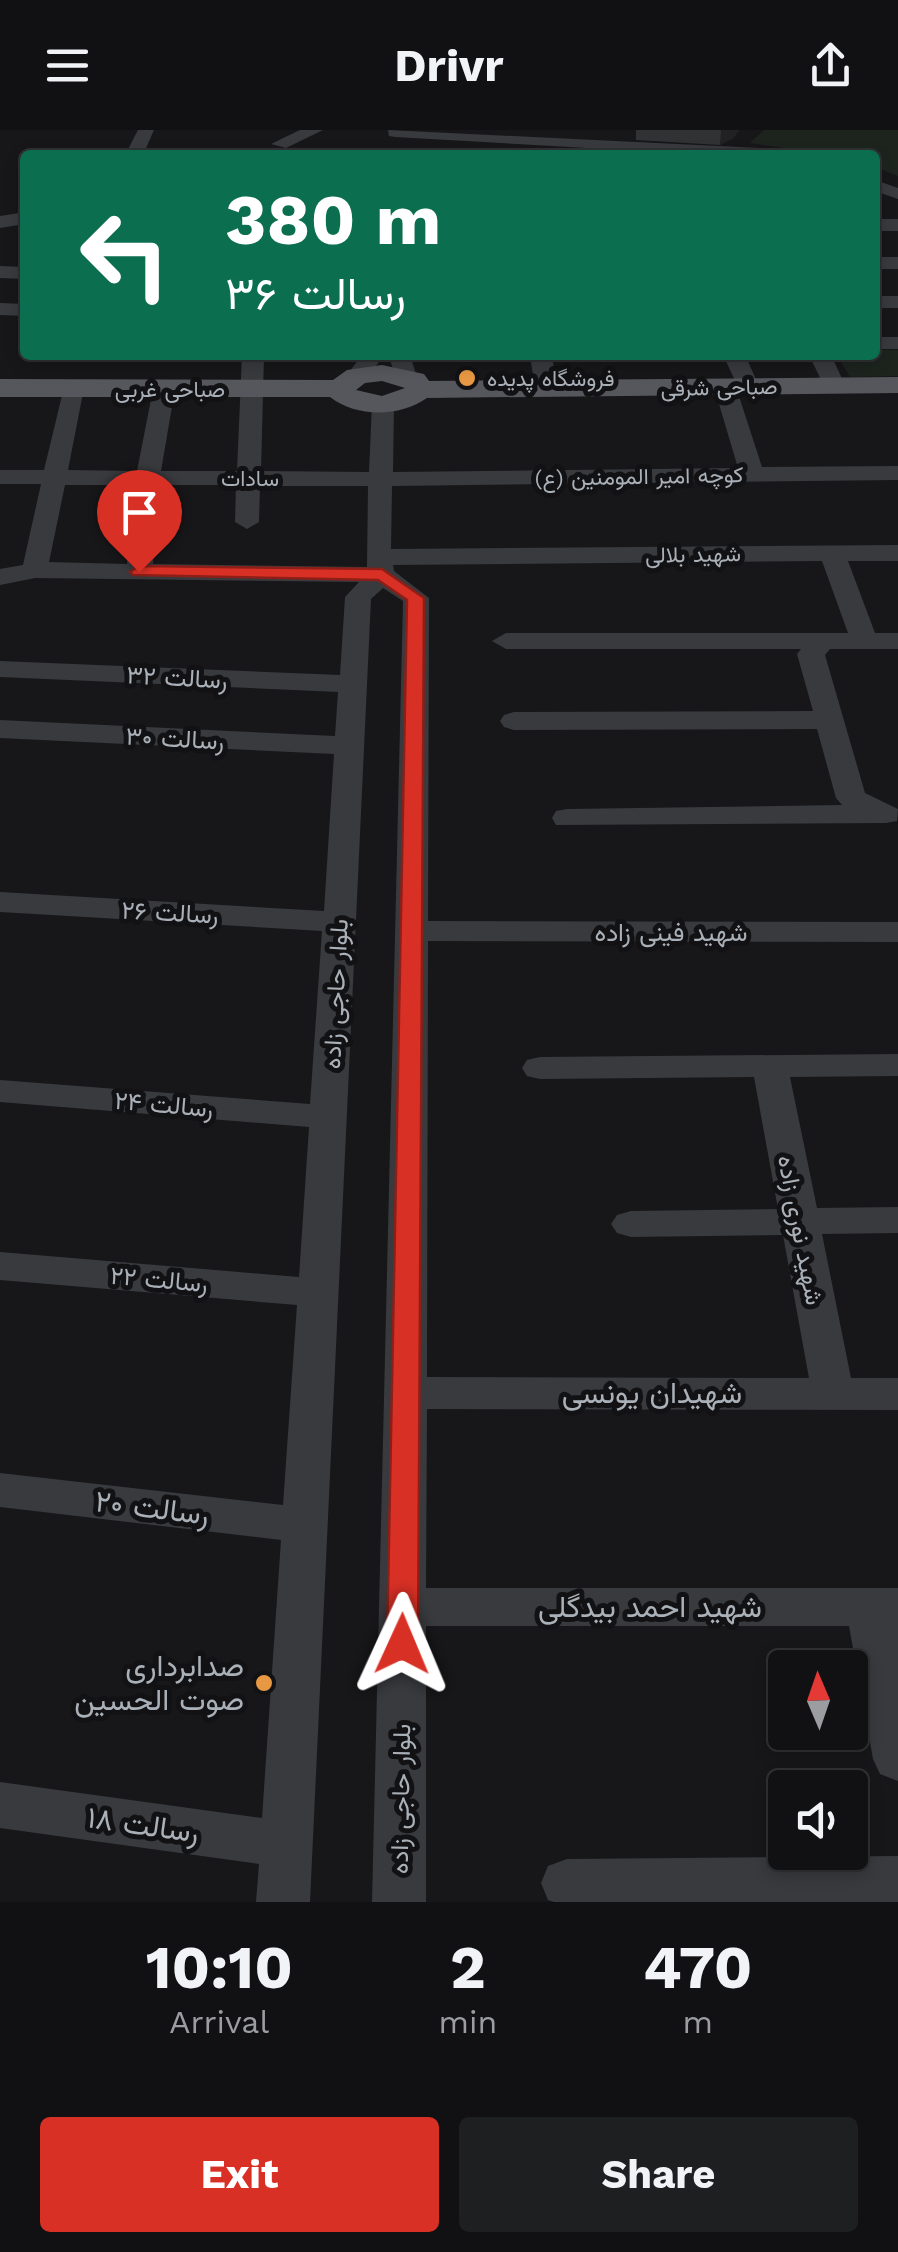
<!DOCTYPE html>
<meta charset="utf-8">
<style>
body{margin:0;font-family:"Work Sans",Vazirmatn,sans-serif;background:#1e1f21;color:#f1f3f6;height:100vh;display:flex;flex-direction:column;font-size:38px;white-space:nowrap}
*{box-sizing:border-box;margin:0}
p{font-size:32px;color:#9c9da0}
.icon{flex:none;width:55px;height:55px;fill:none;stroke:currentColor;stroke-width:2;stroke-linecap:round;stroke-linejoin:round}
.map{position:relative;height:1772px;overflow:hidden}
.sheet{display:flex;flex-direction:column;background:#111113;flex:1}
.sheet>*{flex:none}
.banner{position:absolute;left:20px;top:20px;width:860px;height:210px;border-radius:10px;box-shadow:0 5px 15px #0003,0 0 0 2px #303133;background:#0b6e4f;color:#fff;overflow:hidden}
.needle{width:65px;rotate:358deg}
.fabs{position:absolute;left:768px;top:1520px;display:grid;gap:20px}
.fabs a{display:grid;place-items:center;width:100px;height:100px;border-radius:10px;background:#111113;box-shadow:0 5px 15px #0003,0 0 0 2px #303133;font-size:50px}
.pin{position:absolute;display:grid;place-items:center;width:85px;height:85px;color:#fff;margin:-102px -42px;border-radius:50% 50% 50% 0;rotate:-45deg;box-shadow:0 0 10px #0007}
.pin .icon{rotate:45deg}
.me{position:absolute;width:110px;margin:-55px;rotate:1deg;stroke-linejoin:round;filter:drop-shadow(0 0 8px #0008)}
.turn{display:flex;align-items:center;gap:35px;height:210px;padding:0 40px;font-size:45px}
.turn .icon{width:130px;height:130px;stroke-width:2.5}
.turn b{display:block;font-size:70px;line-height:85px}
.eta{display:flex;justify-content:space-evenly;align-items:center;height:170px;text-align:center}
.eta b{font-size:60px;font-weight:700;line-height:70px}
.primary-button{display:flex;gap:20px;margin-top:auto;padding:20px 40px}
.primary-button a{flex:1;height:115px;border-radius:10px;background:#d93025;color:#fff;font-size:40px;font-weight:700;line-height:115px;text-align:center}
.primary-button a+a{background:#1e1f21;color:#f1f3f6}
header{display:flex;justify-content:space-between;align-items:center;height:130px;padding:0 40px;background:#111113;font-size:45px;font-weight:700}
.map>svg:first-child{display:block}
.green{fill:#1d241e}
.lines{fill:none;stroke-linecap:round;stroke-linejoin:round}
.minor{fill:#383a3e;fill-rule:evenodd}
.major{fill:#55575d;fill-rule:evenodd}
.wall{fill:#303234}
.shaded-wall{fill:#212123}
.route{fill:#d93025;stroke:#8d1f18;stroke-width:2.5}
.poi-dot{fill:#e69842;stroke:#121214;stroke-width:4}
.labels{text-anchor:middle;stroke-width:10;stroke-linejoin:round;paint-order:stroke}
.far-poi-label{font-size:22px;fill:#aab0b8;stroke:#121214;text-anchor:start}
.far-street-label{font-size:22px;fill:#aab0b8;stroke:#121214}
.street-label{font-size:25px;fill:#aab0b8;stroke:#121214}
.near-street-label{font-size:30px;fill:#aab0b8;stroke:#121214}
.near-poi-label{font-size:30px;fill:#aab0b8;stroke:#121214;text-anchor:end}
</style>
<header><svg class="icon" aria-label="menu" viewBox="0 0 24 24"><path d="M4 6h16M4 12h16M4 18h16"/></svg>Drivr<svg class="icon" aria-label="share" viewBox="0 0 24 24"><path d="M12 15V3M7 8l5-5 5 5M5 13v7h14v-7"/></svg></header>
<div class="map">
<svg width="898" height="1772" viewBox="0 0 898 1772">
<rect width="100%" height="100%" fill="#171719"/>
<path class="green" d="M764,0h134v46l-23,-9v-12h-40l-85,-12z
M875,220h23v26l-48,1 -13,-22h38z"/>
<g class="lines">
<path class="minor" d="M138,0h16l-11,25h-18z
M300,0h23l-37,18 -15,-4z
M388,0l413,20 9,5h-100l-315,-18 -6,-1z
M875,50l23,8v11l-23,-8z
M25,82v12l-25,4v-12z
M875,89h23v12h-23z
M875,127h23v12h-23z
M0,136l25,1v12l-25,-1z
M875,166h23v12h-23z
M0,173l25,1v12l-25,-1z
M875,207h23v12h-23z
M242,225h22l-3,116 108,1 3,-68 11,-7 11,7 -1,68 345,-4 -24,-81 11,-7 11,7 26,80 136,-1v14l-506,6 -1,63 507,-4v16h-50l27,72h23v16h-68l-5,6 40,138 33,16 -1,12 -11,2 -330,2 -4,-7 4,-7 11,-2 275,-4 -6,-7 -19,-69 -303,1 -10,-3 -4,-6 4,-6 10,-3 299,-1 -16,-57 4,-5h-295l-14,-8 14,-8h342l-26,-72 -429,4 1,6 35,27 -1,323 470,1v20l-470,-1 -1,436 382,1 -26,-143 -152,2 -14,-4 -6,-9 6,-9 14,-4 147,-2 -24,-132 -214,2 -13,-3 -5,-8 5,-8 13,-3 358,-3v22l-108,1 27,131 81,-1v26l-76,1 29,144h47v32l-471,-1 -1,179h472v193l-18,-7 -7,-15 -24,-133h-423v276h-54l31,-1301 -20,-13 -12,11 -61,1303h-54l3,-38 -259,-36v-46l262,36 19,-278 -281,-33v-34l283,32 14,-200 -297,-25v-28l299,25 10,-150 -309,-25v-22l310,24 12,-173 -322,-19v-20l324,19 10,-157 -334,-16v-18l335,16 3,-44 -338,-15v-16l340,14 5,-78 14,-15 -324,-4 -35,7v-16l23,-4 18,-81h-41v-14h44l21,-87 8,-2 11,7 -16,82 69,1 16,-82 11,-7 11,7 -14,82h76zM65,355h70l-8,79 -78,-2zM159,355h77l-1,37 12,7 12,-7 1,-36h108l-1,81 -214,-3z
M362,225h22l-19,26h-16l-3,-5z
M388,225h22l7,22 -3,5h-16z
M530,225h22l5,34 -3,5h-16l-3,-5z
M723,225h22l14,31 -3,5h-16z
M809,225h22l14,30 -3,5h-16z
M898,1726v46h-344l-6,-2 -7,-17 7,-17 19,-7z"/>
<path class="major" d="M382,235l42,9 5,7 469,-4v16l-471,5c-27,19 -70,20 -97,-1h-330v-18l333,1 14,-10zM382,251l23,7 -23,8 -26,-6 9,-7z"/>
</g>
<path class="wall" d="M636,0h103l-6,8 -13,7 -84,-5z"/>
<path class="shaded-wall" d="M721,0h18l-6,8 -13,7z"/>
<path class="route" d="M139,436l243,3 42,29 -6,1046 -5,9 -11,3 -11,-3 -4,-9 20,-1044 -29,-20 -245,-5 -3,-3z"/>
<g class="poi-dot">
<circle cx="467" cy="248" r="10"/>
<circle cx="264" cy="1553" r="10"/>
</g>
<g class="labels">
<g class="far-poi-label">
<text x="487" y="256">فروشگاه پدیده</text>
</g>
<g class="far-street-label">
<text transform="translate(719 257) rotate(-1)" y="8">صباحی شرقی</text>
<text x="170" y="267">صباحی غربی</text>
<text transform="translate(639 346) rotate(-1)" y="8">کوچه امیر المومنین (ع)</text>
<text x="250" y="356">سادات</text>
<text transform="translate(693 424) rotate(-1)" y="8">شهید بلالی</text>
</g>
<g class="street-label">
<text transform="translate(177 547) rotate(3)" y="9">رسالت ۳۲</text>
<text transform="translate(175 608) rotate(3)" y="9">رسالت ۳۰</text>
<text transform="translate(170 782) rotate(3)" y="9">رسالت ۲۶</text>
<text x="671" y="811">شهید فینی زاده</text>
<text transform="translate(335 864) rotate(-87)" y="9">بلوار حاجی زاده</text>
<text transform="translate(164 974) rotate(5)" y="9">رسالت ۲۴</text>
<text transform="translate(801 1100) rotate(79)" y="9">شهید نوری زاده</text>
<text transform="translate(159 1149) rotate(5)" y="9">رسالت ۲۲</text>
<text transform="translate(400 1669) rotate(-89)" y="9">بلوار حاجی زاده</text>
</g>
<g class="near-street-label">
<text x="652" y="1273">شهیدان یونسی</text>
<text transform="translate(152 1378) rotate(7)" y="10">رسالت ۲۰</text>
<text x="650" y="1487">شهید احمد بیدگلی</text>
<text transform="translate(143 1695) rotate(8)" y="10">رسالت ۱۸</text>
</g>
<g class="near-poi-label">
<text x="244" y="1546">صدابرداری<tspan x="244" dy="34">صوت الحسین</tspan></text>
</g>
</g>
</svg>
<div class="fabs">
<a><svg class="needle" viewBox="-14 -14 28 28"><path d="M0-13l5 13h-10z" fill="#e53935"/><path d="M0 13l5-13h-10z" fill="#9c9da0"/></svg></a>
<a><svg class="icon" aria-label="sound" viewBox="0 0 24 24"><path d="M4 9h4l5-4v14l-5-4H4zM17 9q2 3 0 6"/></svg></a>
</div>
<div class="pin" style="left:139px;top:442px;background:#d93025"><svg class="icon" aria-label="arrive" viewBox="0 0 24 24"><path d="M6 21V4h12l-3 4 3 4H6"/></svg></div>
<svg class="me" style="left:402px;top:1514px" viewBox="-20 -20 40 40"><path d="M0-17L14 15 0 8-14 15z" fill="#d93025" stroke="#fff" stroke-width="4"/></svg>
<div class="banner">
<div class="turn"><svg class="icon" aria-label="left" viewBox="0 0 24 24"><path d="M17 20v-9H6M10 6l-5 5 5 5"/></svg><div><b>380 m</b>رسالت ۳۶</div></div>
</div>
</div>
<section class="sheet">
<div class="eta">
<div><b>10:10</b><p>Arrival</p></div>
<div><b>2</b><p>min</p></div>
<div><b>470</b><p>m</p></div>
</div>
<div class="primary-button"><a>Exit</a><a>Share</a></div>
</section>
